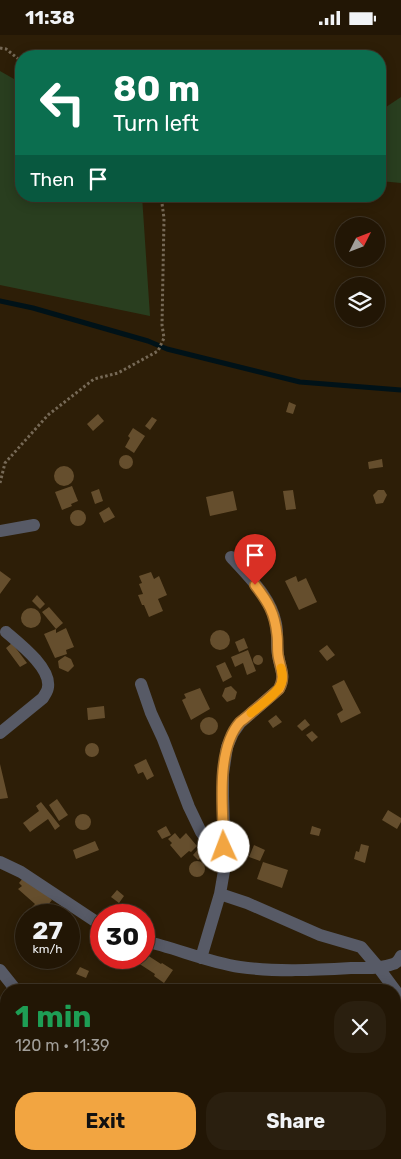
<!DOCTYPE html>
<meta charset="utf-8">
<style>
body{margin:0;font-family:Rubik,sans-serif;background:#2a1f0f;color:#f1f3f6;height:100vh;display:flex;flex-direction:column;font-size:19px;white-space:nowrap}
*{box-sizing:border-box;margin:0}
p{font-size:16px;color:#a29f9a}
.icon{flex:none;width:28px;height:28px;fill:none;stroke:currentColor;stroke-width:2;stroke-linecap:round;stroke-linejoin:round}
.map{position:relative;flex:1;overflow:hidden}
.panel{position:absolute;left:0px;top:949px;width:401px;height:176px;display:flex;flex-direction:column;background:#221605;border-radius:20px 20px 0 0;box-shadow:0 2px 12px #0003,0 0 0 1px #3f3527}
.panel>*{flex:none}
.guide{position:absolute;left:15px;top:15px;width:371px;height:152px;border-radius:20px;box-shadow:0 2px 12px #0003,0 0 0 1px #3f3527;background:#0b6e4f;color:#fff;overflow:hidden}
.needle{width:32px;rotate:48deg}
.buttons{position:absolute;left:335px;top:182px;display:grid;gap:10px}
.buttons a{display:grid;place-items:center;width:50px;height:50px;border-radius:50%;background:#221605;box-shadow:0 2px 12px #0003,0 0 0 1px #3f3527;font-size:25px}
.speed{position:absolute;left:15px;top:869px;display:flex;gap:10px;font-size:25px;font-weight:700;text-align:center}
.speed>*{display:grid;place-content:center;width:65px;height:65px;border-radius:50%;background:#221605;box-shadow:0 2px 12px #0003,0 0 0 1px #3f3527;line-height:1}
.speed small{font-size:12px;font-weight:400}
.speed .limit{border:8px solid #d22;background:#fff;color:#111}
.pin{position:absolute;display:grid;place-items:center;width:42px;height:42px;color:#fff;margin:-51px -21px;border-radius:50% 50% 50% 0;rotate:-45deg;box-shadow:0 0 5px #0007}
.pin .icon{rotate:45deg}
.me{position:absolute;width:55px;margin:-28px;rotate:358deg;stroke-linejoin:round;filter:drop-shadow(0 0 4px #0008)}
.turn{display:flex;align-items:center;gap:18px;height:105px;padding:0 15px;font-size:22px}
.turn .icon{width:65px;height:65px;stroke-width:2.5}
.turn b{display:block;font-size:35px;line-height:42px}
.then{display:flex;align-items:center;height:48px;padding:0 15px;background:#0003;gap:10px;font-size:19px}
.round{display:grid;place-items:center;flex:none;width:52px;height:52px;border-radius:20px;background:#2a1f0f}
.overview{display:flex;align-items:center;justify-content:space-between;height:85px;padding:0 15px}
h1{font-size:30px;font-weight:700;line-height:38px;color:#1e9e55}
.action{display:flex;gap:10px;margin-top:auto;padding:10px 15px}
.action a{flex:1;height:58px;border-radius:20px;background:#f2a541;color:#111;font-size:20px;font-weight:700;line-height:58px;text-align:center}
.action a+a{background:#2a1f0f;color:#f1f3f6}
.status{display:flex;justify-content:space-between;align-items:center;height:35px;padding:0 25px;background:#221605;direction:ltr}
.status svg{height:14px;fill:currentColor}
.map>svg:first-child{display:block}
.green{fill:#293e1f}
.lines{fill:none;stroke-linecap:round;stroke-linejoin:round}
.stream{stroke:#001218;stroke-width:5}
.building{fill:#654e2d}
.path{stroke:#766956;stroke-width:3;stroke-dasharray:2.5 2.5;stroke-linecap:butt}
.minor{stroke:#575a66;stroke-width:12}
.route-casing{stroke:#9d6b2a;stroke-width:12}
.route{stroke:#f2a541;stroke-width:9}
.slow{stroke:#f59e0b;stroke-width:9}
</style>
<div class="status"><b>11:38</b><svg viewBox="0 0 49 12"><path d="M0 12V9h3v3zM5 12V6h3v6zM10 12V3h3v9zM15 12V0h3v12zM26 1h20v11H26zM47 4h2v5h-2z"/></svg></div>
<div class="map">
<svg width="401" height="1124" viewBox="0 0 401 1124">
<rect width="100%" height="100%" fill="#2d1e07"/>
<path class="green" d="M0,36l21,12v113h121l8,120 -150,-31z
M401,62v86l-21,-2v-70z"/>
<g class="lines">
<path class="stream" d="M0,266l33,7 115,33 19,8 133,33 101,8
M0,1065l6,1
M227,1119l38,4"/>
</g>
<path class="building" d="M289,367l7,3 -3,9 -7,-2z
M98,379l6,7 -11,10 -6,-7z
M152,382l5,3 -7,10 -5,-4z
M133,393l12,8 -11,17 -9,-6 5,-9 -2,-2z
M119 427a7 7 0 1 1 14 0a7 7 0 1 1-14 0Z
M382,424l1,8 -14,2 -1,-7z
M54 441a10 10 0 1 1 20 0a10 10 0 1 1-20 0Z
M72,451l6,15 -7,3 1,2 -10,4 -7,-18z
M99,454l4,12 -8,3 -4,-12z
M293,455l3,19 -10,1 -3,-19z
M378,455h6l3,5 -4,8 -7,1 -3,-9z
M233,456l4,19 -27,6 -4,-19z
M109,472l6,10 -11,6 -5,-10z
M70 483a8 8 0 1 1 16 0a8 8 0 1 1-16 0Z
M0,536l11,8 -11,15z
M151,537l3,7 5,-3 8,19 -9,4 5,12 -14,6 -5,-12h-2l-4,-10 5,-1 -4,-10 3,-1 -3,-7z
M296,541l2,6 8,-4 11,24 -18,8 -14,-29z
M37,560l8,9 -5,5 -8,-8z
M49,572l14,16 -7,6 -14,-17z
M21 583a10 10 0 1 1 20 0a10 10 0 1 1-20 0Z
M66,593l8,19 -8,3 1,4 -12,4 -11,-24 12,-5v4z
M210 605a10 10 0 1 1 20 0a10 10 0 1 1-20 0Z
M244,603l4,10 -9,4 -4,-10z
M12,608l15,20 -7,4 -14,-19z
M327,610l8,10 -8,6 -8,-10z
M248,615l8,21 -9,4 -4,-12 -8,4 -4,-10z
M253 625a5 5 0 1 1 10 0a5 5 0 1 1-10 0Z
M65,621l6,3 3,7 -6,6 -9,-4 -1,-7z
M225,627l7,15 -9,5 -7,-16z
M344,645l17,33 -20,10 -4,-9 6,-4 -11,-24z
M231,651l6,6 -2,7 -8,3 -5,-6 3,-8z
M200,653l10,21 -19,11 -9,-20 4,-2 -2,-4z
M104,671l1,12 -17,2 -1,-12z
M276,680l6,7 -9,6 -5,-7z
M200 691a9 9 0 1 1 18 0a9 9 0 1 1-18 0Z
M305,684l5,6 -8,6 -5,-5z
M312,696l6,6 -6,5 -6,-7z
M85 715a7 7 0 1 1 14 0a7 7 0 1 1-14 0Z
M146,724l8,17 -7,4 -4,-8 -5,2 -4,-9z
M0,729l8,34 -8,1z
M57,764l11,16 -9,6 -10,-16z
M41,767l19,24 -5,4 -7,-11 -18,13 -7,-9 16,-12 -3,-5z
M388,775l13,8v4l-4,7 -15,-9z
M75 787a8 8 0 1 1 16 0a8 8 0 1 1-16 0Z
M166,791l5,9 -9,4 -5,-8z
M312,791l9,3 -2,7 -9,-2z
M175,798l5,6 6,-6 11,13 -6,6 -2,-1 -8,7 -11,-13 2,-2 -4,-4z
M95,806l4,9 -23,9 -3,-9z
M361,809l8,2 -4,17 -11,-4 2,-8 3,1z
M254,810l11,5 -5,11 -11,-4z
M200,812l11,11 -5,6 -6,-5 -2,1 -5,-5z
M189 834a8 8 0 1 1 16 0a8 8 0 1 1-16 0Z
M263,827l25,8 -6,18 -25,-9z
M23,843h5l24,22 -12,15h-3l-7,-6 5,-5 -17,-15 4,-3 -3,-3z
M117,855l7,6 -5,7 -8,-6z
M144,918l17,11 1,-1 11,7 -9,13 -10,-7 1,-2 -17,-11 3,-6h3z
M80,932l9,4 -3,7 -10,-4z
M0,996l6,2 -1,8 -5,-1z
M62,1119h11l1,4 -3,1h-6z"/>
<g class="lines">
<path class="path" d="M0,13l6,1 15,12
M0,448l5,-20 43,-48 46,-36 24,-6 40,-22 6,-13 -2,-13 2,-107 -3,-22"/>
<path class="minor" d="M0,496l34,-6
M141,649l10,29 12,26 26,68 12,25 24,33
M0,698l43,-35c2,-4 5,-7 5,-11 3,-19 -28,-43 -42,-55
M0,827l21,10 80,53
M220,859l27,9 73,32 41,12 17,20 23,31
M144,906c32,7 63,21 96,26 35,5 76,3 111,1 13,0 29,1 42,-4 4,-1 6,-4 8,-8
M201,923l19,-64 5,-29 -2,-69v-22l4,-27 6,-14 7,-10 39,-34c7,-13 1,-20 -1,-34 -2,-10 0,-21 -2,-31 -5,-27 -28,-48 -45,-67
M0,935l16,20
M128,1124l9,-5"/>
</g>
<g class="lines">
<g class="route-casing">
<path id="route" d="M224,812c-1,-35 -9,-97 16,-125 4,-3 8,-6 12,-10 9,-7 18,-15 27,-23 7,-13 1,-21 -1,-34 -1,-7 0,-14 -1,-20 -2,-22 -9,-33 -22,-50"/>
</g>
<use href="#route" class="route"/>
<path class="slow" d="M251,678c10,-8 29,-21 31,-32 1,-5 0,-9 -1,-13"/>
</g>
</svg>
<div class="buttons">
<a><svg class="needle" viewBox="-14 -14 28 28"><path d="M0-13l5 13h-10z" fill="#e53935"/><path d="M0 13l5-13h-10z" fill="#a29f9a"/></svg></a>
<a><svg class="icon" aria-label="layers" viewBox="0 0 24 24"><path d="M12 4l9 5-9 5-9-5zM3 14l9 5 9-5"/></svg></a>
</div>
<div class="speed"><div>27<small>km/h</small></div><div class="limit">30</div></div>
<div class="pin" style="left:255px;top:550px;background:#d93025"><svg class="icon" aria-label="arrive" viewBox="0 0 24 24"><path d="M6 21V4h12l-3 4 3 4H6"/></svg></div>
<svg class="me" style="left:224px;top:812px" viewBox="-20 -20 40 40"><circle r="19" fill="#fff"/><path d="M0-13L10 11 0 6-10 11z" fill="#f2a541"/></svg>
<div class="guide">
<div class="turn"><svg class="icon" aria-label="left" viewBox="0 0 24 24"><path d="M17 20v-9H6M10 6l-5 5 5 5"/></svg><div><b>80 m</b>Turn left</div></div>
<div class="then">Then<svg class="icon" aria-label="arrive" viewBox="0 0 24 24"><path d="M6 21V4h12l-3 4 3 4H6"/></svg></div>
</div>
<section class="panel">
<div class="overview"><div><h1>1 min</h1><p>120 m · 11:39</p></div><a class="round"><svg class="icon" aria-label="close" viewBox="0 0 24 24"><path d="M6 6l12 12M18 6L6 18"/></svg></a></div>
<div class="action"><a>Exit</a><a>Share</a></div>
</section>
</div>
